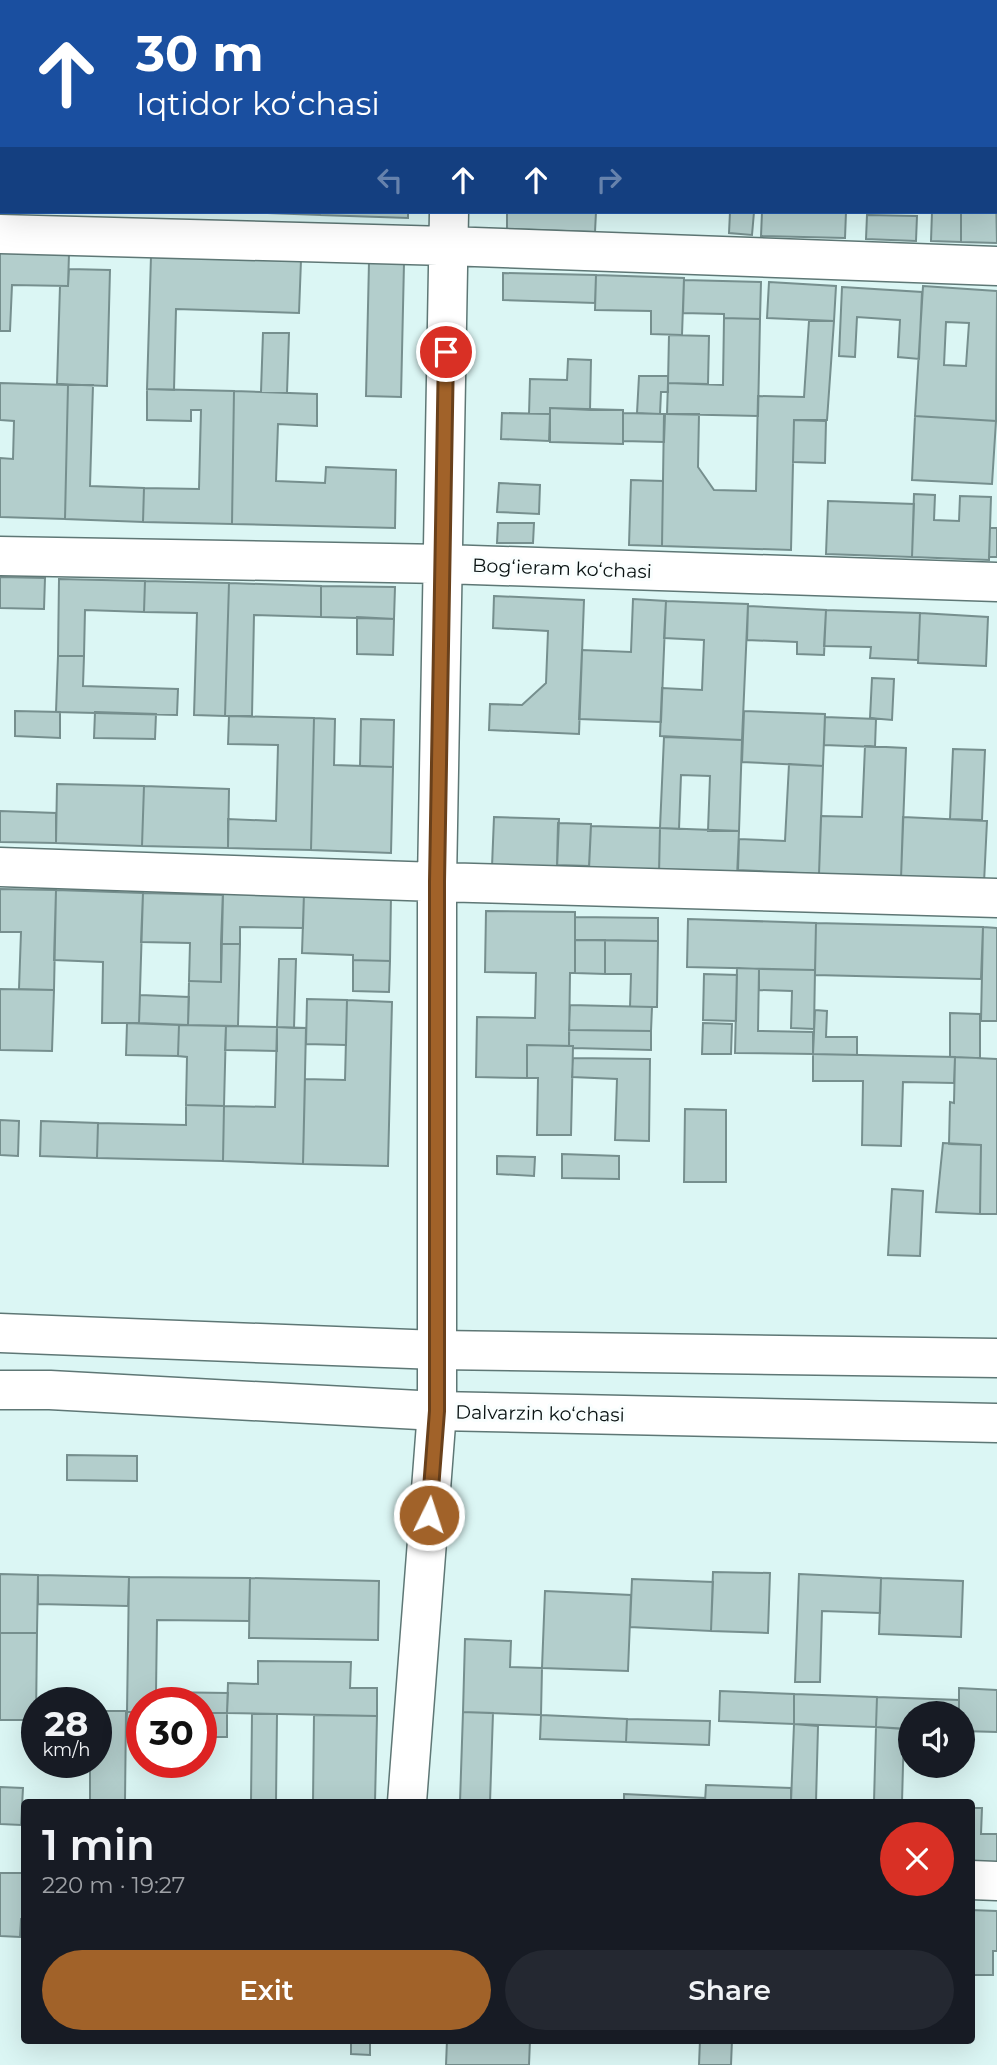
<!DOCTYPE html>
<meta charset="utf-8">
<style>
body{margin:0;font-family:Montserrat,sans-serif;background:#242831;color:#f1f3f6;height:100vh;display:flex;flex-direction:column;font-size:26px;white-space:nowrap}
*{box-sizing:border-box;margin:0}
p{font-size:23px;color:#9ea1a6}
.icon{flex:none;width:38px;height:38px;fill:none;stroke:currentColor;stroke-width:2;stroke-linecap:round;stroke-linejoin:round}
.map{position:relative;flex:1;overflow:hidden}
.drawer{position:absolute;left:21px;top:1799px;width:954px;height:245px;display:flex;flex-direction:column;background:#171b24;border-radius:7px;box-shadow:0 7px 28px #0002}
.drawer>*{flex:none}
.top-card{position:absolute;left:0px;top:0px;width:998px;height:214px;box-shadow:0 7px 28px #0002;background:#1a4fa0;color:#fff;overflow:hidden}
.controls{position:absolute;left:898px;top:1701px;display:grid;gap:14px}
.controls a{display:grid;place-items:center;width:77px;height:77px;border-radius:50%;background:#171b24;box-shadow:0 7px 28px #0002;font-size:35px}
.speed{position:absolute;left:21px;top:1687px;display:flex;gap:14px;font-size:35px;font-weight:700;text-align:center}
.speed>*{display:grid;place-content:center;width:91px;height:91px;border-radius:50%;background:#171b24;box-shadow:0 7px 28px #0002;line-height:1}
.speed small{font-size:18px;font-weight:400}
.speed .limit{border:10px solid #d22;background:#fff;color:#111}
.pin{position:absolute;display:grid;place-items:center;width:60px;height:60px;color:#fff;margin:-30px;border:4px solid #fff;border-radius:50%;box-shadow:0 2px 7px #0007}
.me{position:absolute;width:77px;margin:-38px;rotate:4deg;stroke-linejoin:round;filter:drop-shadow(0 0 5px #0008)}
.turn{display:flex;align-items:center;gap:24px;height:147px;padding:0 21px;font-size:32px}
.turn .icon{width:91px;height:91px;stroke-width:2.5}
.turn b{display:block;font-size:49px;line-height:60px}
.lanes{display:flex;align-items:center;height:66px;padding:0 21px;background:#0003;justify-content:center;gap:35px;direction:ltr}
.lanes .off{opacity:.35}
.round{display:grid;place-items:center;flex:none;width:74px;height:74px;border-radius:37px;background:#242831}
.headline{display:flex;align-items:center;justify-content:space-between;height:119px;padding:0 21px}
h1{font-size:42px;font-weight:600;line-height:52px}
.cta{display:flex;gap:14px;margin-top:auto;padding:14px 21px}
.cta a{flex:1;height:80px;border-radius:42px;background:#a16229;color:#fff;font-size:28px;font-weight:600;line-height:80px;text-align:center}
.cta a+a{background:#242831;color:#f1f3f6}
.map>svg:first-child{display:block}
.building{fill:#b3cecc;stroke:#768f8e;stroke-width:2;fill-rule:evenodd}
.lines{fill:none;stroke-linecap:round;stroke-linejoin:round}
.minor-casing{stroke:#5e7775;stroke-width:41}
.major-casing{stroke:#5e7775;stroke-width:41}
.minor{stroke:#fff;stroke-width:38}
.major{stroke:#fff;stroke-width:38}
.route-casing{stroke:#69401b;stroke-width:18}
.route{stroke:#a16229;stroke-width:12}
.labels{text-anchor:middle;stroke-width:6;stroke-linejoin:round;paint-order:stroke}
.street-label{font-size:19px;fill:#081111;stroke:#f9fefe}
</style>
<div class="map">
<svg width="997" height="2065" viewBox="0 0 997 2065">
<rect width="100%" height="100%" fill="#dbf6f4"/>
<path class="building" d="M156,0h96l-96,2z
M605,0h70l-70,2z
M675,0h175l-175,2z
M850,0h147v37l-1,-35h-146z
M996,197l1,46 -36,-1v-30h35z
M244,212h76v3z
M320,212h88v6l-88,-3z
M507,212h89l-1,20 -88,-3z
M730,212h24l-2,23 -23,-2z
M762,212h84l-1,26 -84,-2z
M932,212h29v30l-30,-1z
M867,215l50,1 -1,25 -50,-2z
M0,251l69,3 -1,32 -56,-1 -2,46h-10z
M151,256l150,4 -2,53 -123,-4 -2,81 -27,-1z
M369,262l35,1 -3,134 -35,-1z
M69,269l41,1 -3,116 -50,-2 3,-98h8z
M503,273l93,2 -1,28 -92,-3z
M596,275l88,3 -2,57 -31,-1v-23l-56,-1z
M684,280l77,2 -1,37 -36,-1v-4l-41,-1z
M769,282l67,4 -2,35 -67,-3z
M923,286l74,5 -1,130 -81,-5zM946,322l23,1 -3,43 -22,-1z
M842,287l80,5 -3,67 -21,-2 2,-37 -43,-3 -2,40 -16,-1z
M724,318l36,1 -2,97 -91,-2 1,-31 55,2z
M809,321h25l-7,99h-33l-3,130 -129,-4 2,-132h35l-1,53 16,23 42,1 2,-95 46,1z
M263,333h26l-2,60 -26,-1z
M669,335l40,1 -1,48 -40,-1z
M568,359l23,1 -1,50 -40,-2v6h-21l1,-35 37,1z
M639,376h29v16h-7l-1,22 -23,-1z
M0,383l68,2 -3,134 -65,-2v-59l13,1 1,-38 -14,-1z
M68,385h25l-3,101 54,2 -1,34 -78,-3z
M147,389l87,2 -2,133 -89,-2 1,-34 55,1 2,-79h-10v11l-44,-1z
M234,391l83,3v32l-39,-2 -2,57 49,2 1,-16 70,3 -1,58 -163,-4z
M550,408l73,2v34l-73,-2z
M502,413l48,1 -1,27 -48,-2z
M623,413l42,1 -1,28 -41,-1z
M915,416l81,5 -4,63 -80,-4z
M794,420l32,1 -1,42 -32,-1z
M631,480l32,1 -1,65 -33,-1z
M499,483l41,2 -1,29 -42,-2z
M914,494l21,1 -1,25 25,1 1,-25 31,1 -2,63 -77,-3z
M828,501l86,3 -2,53 -86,-3z
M498,523h36l-1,20h-36z
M990,528h7v29h-8z
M0,577l45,1 -1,31 -44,-1z
M59,579l86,2 -1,31 -59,-2 -1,46h-26z
M145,581l84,2 -4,133 -31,-1 3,-102 -53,-1z
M229,583l92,3v31l-67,-2 -2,101h-27z
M321,586l74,1 -1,32 -73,-2z
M494,596l90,4 -5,134 -90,-4 1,-26 32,1 24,-22 2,-52 -55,-3z
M633,599l33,2 -5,121 -82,-3 3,-69 49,2z
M666,601l82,3 -6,136 -82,-4 2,-48 40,2 2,-50 -40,-2z
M748,606l78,4 -2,45 -27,-1v-12l-50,-2z
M826,610l94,3 -2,47 -48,-2 1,-11 -47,-1z
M920,613l68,4 -2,49 -68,-3z
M357,617l37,2 -1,36 -36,-1z
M58,656h26l-1,30 95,3 -1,26 -121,-3z
M872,678l22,1 -2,41 -22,-2z
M15,711l45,1v26l-45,-2z
M744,711l81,3 -2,52 -81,-4z
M95,712l61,2 -1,25 -61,-1z
M229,716l85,2 -3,132 -83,-2v-29l48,2 2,-76 -50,-1z
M825,717l51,2 -1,28 -51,-2z
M314,718l21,1 -1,46 59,2 -2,86 -80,-3z
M361,719l33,1 -1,47 -33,-1z
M664,737l78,3 -3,91h-31l2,-55 -29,-1 -2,54 -19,-1z
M865,746l41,2 -5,130 -82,-4 2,-58 41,1z
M953,749l32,1 -3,70 -32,-1z
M789,764l34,2 -4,108 -81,-4 1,-31 46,2z
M57,784l87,2 -2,60 -86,-3z
M144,786l85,3 -1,59 -86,-2z
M0,811l56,2v30l-56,-1z
M494,817l65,2 -2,50 -65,-2z
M903,817l84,4 -3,62 -83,-4z
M558,823l33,1 -2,42 -32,-1z
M591,826l69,2 -1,43 -70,-2z
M660,828l79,3 -2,46 -78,-3z
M0,889l56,1 -2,100 -35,-1 2,-57h-21z
M56,890l87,3 -4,130h-37l1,-61 -49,-2z
M223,890l81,3 -1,35 -63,-1v17h-19z
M143,893l80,2 -2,87 -32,-1 1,-38 -49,-1z
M304,893l87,2 -1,66 -37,-1v-5l-51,-2z
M486,911l89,1v61h-5l-1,73 -42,-1v33l-51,-1 1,-60 58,1 1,-45 -51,-1z
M575,917l83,1v23l-83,-1z
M688,919l128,4 -1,47 -128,-3z
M816,923l167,4 -2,52 -166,-4z
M983,927l14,1v93h-16z
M575,940h30v34l-30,-1z
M605,940l53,1 -1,66h-27l1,-33h-26z
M221,944h19l-2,82 -50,-1 1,-44 32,1z
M279,959h17l-2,69 -17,-1z
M353,960l37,1 -1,31 -36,-1z
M737,968l22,1 -1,62 55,1v22l-78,-1z
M759,969l56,1 -1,59 -23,-1 1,-37 -33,-1z
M704,974l33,1 -1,46 -33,-1z
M0,989l54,1 -2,61 -52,-1z
M140,995l49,2 -1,28 -49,-2z
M307,999l40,1 -1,45 -40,-1z
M347,1000l45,2 -4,164 -85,-2 2,-85 40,1z
M570,1005l82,2 -1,24 -82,-1z
M815,1010l12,1 -1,26h31v18l-44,-1z
M950,1013l30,1v44l-30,-1z
M127,1023l52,2 -1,31 -52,-1z
M703,1023l29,1 -1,30h-29z
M179,1025l47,1 -2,80 -38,-1 1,-48 -9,-1z
M226,1026l51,1v24l-52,-1z
M277,1027l29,1 -3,136 -80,-3 1,-55 51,1z
M569,1030l82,1v19l-78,-2v-2h-4z
M527,1045l46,1 -2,89h-34l1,-57h-11z
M813,1054l142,3 -1,26 -51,-1 -2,64 -39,-1 1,-64h-50z
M955,1057l42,2v155h-17l1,-69 -32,-1 1,-42 4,1z
M573,1058l77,1 -1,82 -34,-1 2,-61 -45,-2z
M186,1105l38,1 -1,55 -126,-3 1,-35 88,2z
M685,1109l41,1v72h-42z
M0,1120l19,1 -1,35 -18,-1z
M41,1121l57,2 -1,35 -57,-2z
M943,1143l38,2 -1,69 -44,-2z
M562,1154l57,2v23l-57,-1z
M497,1156l38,1 -1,19 -37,-2z
M892,1189l31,2 -3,65 -32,-1z
M67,1455l70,1v25l-70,-1z
M713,1572l57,1 -2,60 -57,-2z
M0,1574l38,1 -1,58h-37z
M799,1574l82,4 -1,35 -58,-2 -2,71h-25z
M38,1575l91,2 -1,29 -90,-2z
M129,1577l121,1 -1,43 -92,-1 -1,72 72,1 -1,20h-26v-10h-59v9h-15z
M250,1578l129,3 -1,59 -129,-2z
M881,1578l82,3 -2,56 -82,-3z
M632,1579l81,3 -2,49 -81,-4z
M545,1591l86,4 -3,76 -86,-3z
M0,1633h37l-1,87h-36z
M465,1639l46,2 -1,26 32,1 -1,47 -78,-3z
M258,1661l93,1 -1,26h27v28l-150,-3 1,-30 30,1z
M959,1688l38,2v42l-35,-1v-18h-3z
M720,1691l74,3v30l-75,-3z
M794,1694l83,3 -1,30 -82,-3z
M877,1697l82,3v13h-49v16l-34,-2z
M96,1711h30l-1,91h-33l-2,-2v-30l-28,-1 1,-7h33z
M127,1712h15v24l-16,-1z
M463,1712l30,1 -3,89h-30z
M201,1713h26v24h-26z
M252,1714h25l-1,88h-25z
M314,1715l63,1 -2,86h-62z
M541,1715l86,4 -1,23 -86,-3z
M627,1719l83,2 -1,24 -83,-3z
M794,1724l24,2 -2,76h-25z
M876,1727l28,2 -2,73h-28z
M706,1785l85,3v14h-86z
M0,1787l23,1 -2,37 -21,-1z
M624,1794l81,4v4h-81z
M971,1808h11l-1,26h16v29l-26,-1z
M0,1873h24v46h-3l-1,18 -20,-1z
M971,1910l26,1v40h-4v24h-22z
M351,2040h19v15l-19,-1z
M447,2040h83l-1,25h-83z
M700,2040h32l-1,25h-32z"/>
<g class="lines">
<g class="minor-casing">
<path id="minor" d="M458,2v-2
M0,234l447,12 550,20
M0,556l443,8 554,18
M0,867l437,15 560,16
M407,1802l30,-391v-529l12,-670
M971,1880l26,1"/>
</g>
<g class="major-casing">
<path id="major" d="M0,1333l437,17 560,8
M0,1390h50l387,21 560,12"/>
</g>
<use href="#minor" class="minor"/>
<use href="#major" class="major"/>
</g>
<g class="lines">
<g class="route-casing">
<path id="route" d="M429,1515l8,-104v-529l9,-530"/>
</g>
<use href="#route" class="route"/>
</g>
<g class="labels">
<g class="street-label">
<text transform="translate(562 568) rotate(2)" y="7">Bogʻieram koʻchasi</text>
<text transform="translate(540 1413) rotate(1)" y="7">Dalvarzin koʻchasi</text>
</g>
</g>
</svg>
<div class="controls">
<a><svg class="icon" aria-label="sound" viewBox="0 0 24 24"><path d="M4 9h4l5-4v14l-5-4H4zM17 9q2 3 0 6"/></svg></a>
</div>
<div class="speed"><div>28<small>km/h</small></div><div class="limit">30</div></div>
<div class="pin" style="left:446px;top:352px;background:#d93025"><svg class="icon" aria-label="arrive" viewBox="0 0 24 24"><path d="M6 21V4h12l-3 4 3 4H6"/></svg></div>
<svg class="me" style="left:429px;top:1515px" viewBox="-20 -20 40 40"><circle r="17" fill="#a16229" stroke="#fff" stroke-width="3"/><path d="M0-11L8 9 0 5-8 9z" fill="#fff"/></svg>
<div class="top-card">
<div class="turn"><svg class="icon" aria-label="ahead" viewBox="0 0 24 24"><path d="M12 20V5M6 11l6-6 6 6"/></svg><div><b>30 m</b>Iqtidor koʻchasi</div></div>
<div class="lanes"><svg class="icon off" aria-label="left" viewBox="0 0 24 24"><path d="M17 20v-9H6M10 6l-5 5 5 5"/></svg><svg class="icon" aria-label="ahead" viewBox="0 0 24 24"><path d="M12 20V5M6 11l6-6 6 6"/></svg><svg class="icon" aria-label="ahead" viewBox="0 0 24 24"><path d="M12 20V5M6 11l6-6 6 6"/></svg><svg class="icon off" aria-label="right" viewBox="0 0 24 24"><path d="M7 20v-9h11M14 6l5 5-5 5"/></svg></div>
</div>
<section class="drawer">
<div class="headline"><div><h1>1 min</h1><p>220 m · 19:27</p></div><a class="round" style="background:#d93025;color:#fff"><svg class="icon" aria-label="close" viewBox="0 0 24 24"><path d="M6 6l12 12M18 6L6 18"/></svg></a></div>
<div class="cta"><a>Exit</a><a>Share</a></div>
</section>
</div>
